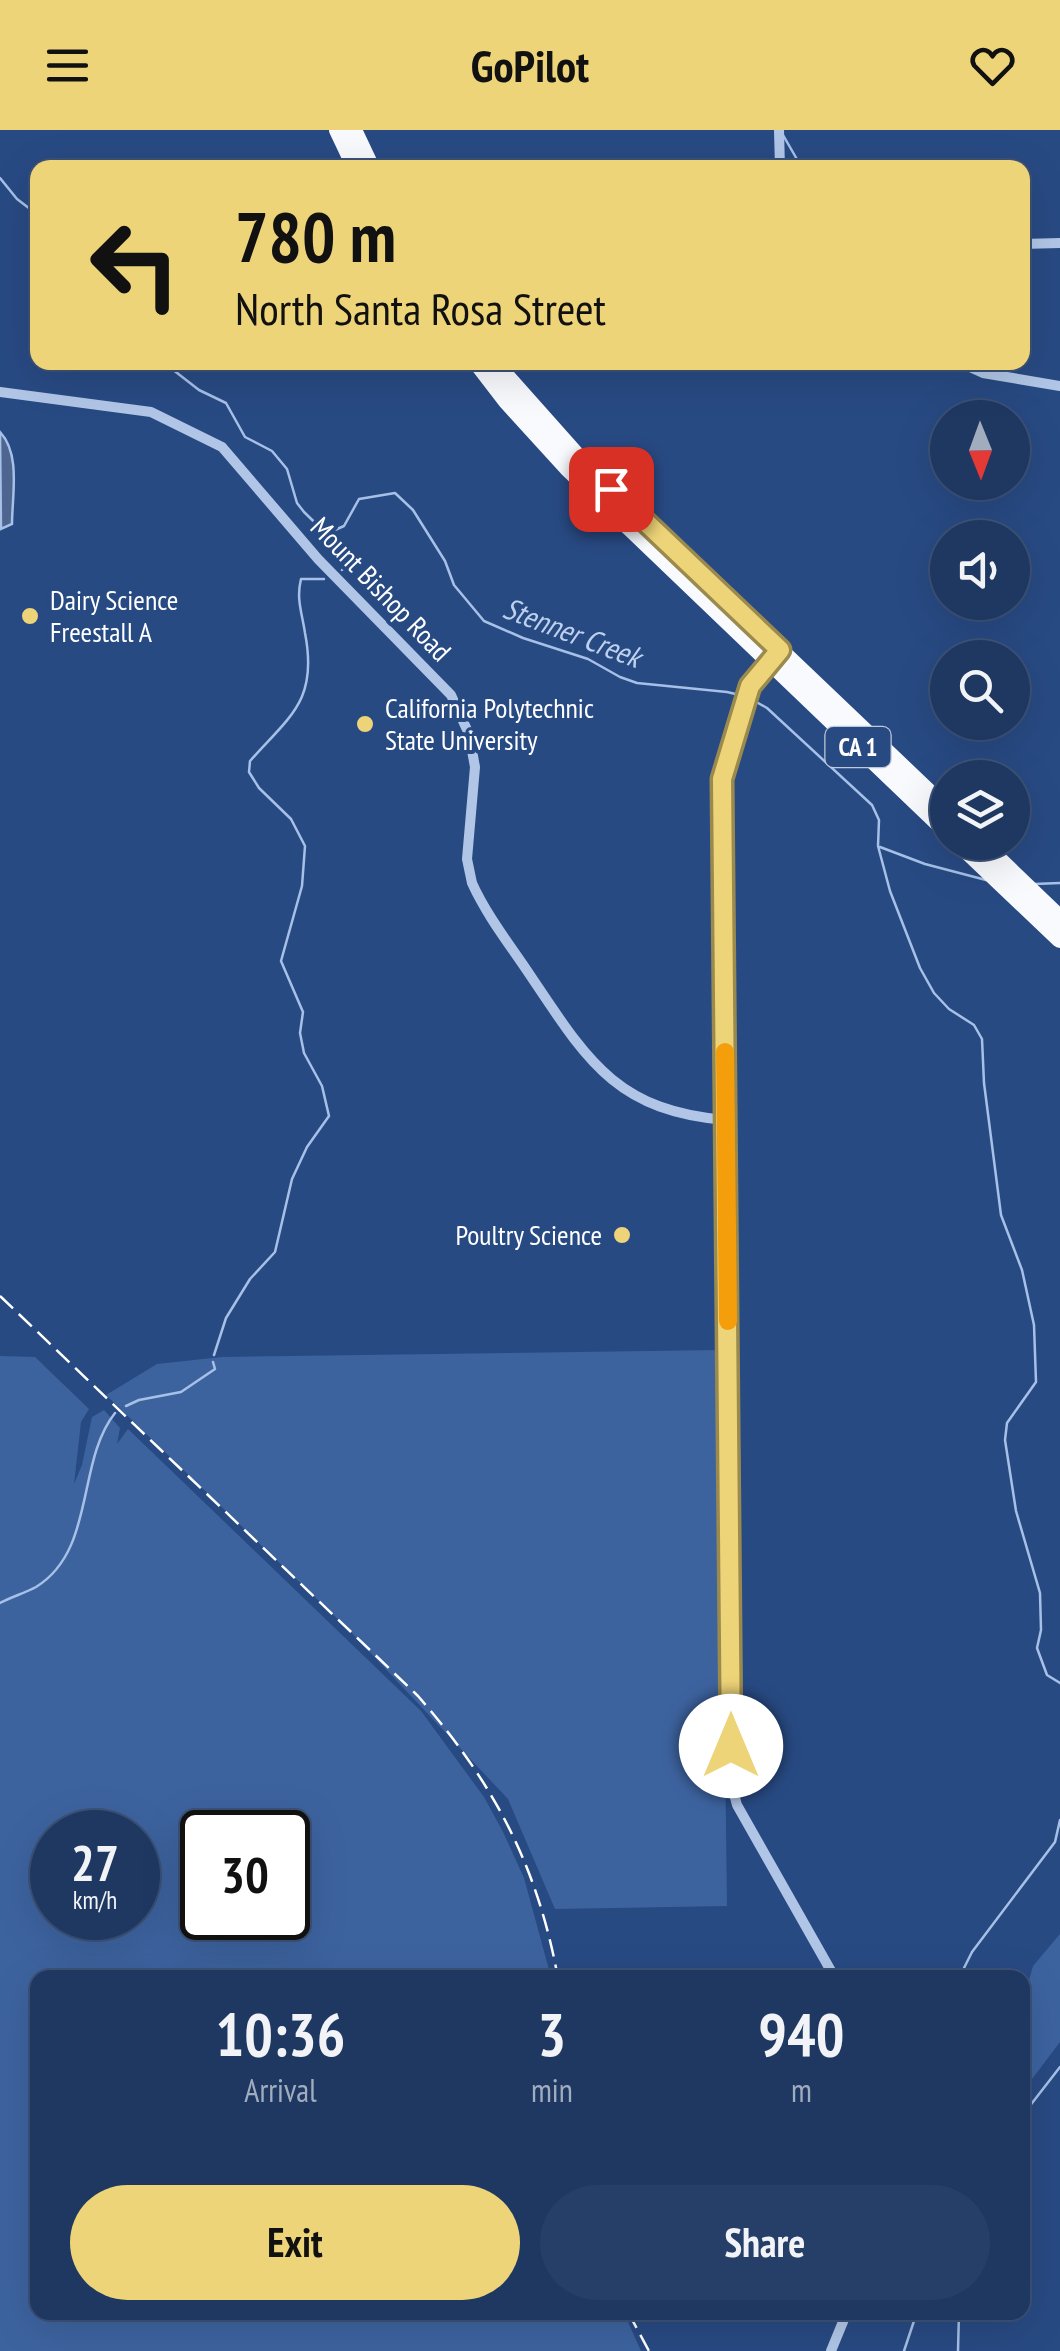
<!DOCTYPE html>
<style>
body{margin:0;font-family:"PT Sans Narrow",sans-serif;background:#263f68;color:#f1f3f6;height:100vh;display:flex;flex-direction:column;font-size:38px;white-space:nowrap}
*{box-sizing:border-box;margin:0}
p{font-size:32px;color:#a1acbe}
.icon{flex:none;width:55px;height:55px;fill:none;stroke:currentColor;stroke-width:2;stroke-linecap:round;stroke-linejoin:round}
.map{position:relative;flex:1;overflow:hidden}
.side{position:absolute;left:30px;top:1840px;width:1000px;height:350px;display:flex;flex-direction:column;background:#1e3862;border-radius:20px;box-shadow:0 10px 40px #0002,0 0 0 2px #3c5277}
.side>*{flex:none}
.banner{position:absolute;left:30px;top:30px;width:1000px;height:210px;border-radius:20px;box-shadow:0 10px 40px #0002,0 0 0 2px #3c5277;background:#eed478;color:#111;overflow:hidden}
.needle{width:65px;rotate:179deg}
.buttons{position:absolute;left:930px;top:270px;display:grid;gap:20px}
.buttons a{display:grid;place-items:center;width:100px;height:100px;border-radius:50%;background:#1e3862;box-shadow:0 10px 40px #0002,0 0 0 2px #3c5277;font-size:50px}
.speed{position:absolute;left:30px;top:1680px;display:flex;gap:20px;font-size:50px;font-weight:700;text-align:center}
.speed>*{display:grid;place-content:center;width:130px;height:130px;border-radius:50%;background:#1e3862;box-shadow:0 10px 40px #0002,0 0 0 2px #3c5277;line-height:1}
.speed small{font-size:25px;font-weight:400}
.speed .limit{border:5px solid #111;border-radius:15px;background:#fff;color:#111}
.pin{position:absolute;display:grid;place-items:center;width:85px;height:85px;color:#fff;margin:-42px;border-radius:20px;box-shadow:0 5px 15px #0006}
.me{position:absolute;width:110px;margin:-55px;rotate:0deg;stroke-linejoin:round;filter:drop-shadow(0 0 8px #0008)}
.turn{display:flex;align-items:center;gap:35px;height:210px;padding:0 40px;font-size:45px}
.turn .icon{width:130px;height:130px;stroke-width:2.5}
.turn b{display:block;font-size:70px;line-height:85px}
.eta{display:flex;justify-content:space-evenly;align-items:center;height:170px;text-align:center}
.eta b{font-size:60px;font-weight:700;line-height:70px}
.cta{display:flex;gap:20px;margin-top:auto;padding:20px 40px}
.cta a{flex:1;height:115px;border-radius:60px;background:#eed478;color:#111;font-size:40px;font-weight:700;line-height:115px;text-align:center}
.cta a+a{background:#263f68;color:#f1f3f6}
header{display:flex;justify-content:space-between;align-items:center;height:130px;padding:0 40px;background:#eed478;color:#111;font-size:45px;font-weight:700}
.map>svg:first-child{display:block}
.green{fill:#3d639f;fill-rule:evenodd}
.water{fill:#4e658f;stroke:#a6c0e7;stroke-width:2.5}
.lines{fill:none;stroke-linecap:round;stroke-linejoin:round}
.stream{stroke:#a6c0e7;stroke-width:2.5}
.minor{stroke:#b1c6e7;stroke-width:10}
.trunk{stroke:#f9fafe;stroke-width:18}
.rail{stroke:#fff;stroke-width:2.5;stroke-dasharray:18 8;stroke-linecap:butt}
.route-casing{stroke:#9b8a4e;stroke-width:25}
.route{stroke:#eed478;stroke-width:18}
.slow{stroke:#f59e0b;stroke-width:18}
.poi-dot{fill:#eed478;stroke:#284a83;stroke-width:4}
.labels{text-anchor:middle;stroke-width:8;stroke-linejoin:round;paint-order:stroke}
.shield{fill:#284a83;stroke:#bec9da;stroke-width:2.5}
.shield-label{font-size:25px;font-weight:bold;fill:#fff}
.street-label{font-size:28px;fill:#fff;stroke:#284a83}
.poi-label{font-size:28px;fill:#fff;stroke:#284a83;text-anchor:start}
.water-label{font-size:30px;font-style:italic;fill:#bdd0ee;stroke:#284a83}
</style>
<header><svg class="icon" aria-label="menu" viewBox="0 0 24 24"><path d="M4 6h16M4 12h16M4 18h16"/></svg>GoPilot<svg class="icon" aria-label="heart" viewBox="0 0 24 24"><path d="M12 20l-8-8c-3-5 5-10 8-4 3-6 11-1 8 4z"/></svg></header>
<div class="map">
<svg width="1060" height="2221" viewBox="0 0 1060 2221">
<rect width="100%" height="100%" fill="#284a83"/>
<path class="green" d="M720,1220l7,556 -172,3 -47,-110 -158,-168 -244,-236 51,-31 65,-7z
M0,1226l35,1 54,52 -8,13 -7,62 8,-19 10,-48 12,-7 16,18 -3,16 11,-15 293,282 63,86 19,35 21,46 27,99 -513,1v334l586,1 17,38h-641zM138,1702v86h-86v-86zM202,1702h86v86h-86z
M1060,1804v108l-37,49v-90l10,-35z"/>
<path class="water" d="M0,302c21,22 12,64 12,92l-11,5z"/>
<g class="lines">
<path class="stream" d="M783,5l19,33
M0,48l17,21 21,16
M163,232l36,28 27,13 19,34 27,14 15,18 10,34 7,9 35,34 17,9 -14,15
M328,403l16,-7 15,-27 36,-6 18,17 32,51 9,24 30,36 39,17 65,21 32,18 17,6 90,9 17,4
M751,569l16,9 105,97 7,15 -1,26 12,45 30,77 14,25 15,16 25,16 8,14 2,44 17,132 21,55 12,55 2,57 -29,41 -2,17 11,71 24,82 1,37 -4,18 10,27 13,8
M880,717l45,17 61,16
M1034,754l26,-1
M214,1225l12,-37 24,-39 25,-27 17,-73 15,-32 22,-31 -7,-30 -18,-33 -4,-20 3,-21 -22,-51 21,-75 3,-40 -14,-27 -32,-31 -10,-16 1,-11c41,-46 68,-61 55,-128 -3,-20 -9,-34 -4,-54h23
M126,1276l13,-6 42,-8 34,-23 -2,-7
M0,1473c11,-6 25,-10 36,-16 60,-37 40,-125 79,-174
M959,1848l13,-26 83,-110 5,-22
M1022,1986l38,-49
M904,2221l13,-39
M958,2221l1,-39"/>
<path class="minor" d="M779,0l1,38
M1022,114l38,-1
M959,232l24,11 77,13
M0,262l151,20 71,35 96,112 133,136 18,39 6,33 -8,92 5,24c15,33 38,62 58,92 57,85 86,136 196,145
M773,528l-23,28 -28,93 9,1004 6,22 98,173
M831,2221l16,-39"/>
<path class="trunk" d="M338,0l18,38
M353,0l18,38
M477,232l30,39 61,67 380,364
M493,232l89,100 366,349
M958,712l102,97
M980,712l80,77"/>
<path class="rail" d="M0,1166l418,400c75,86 119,168 140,282
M628,2182l21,39"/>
</g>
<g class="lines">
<g class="route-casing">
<path id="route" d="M611,359l169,161 -30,36 -28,93 9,967"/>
</g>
<use href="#route" class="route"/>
<path class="slow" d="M725,922l3,269"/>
</g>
<g class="poi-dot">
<circle cx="30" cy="486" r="10"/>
<circle cx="365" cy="594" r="10"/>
<circle cx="622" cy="1105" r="10"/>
</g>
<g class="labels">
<rect class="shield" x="825.5" y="597" width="65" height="40" rx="8"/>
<g class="shield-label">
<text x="858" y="626">CA 1</text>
</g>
<g class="street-label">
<text transform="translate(381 459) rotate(46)" y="10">Mount Bishop Road</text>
</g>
<g class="poi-label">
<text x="50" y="480">Dairy Science<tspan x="50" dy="32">Freestall A</tspan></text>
<text x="385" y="588">California Polytechnic<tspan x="385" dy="32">State University</tspan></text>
<text x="602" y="1115" text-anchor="end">Poultry Science</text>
</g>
<g class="water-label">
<text transform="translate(572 503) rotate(21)" y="10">Stenner Creek</text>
</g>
</g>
</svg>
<div class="buttons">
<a><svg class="needle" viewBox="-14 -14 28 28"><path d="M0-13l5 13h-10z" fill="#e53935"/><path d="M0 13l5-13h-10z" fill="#a1acbe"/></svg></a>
<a><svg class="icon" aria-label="sound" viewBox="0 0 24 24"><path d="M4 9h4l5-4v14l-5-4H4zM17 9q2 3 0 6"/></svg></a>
<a><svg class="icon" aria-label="search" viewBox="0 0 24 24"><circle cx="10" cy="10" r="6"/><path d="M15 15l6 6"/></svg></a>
<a><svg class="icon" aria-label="layers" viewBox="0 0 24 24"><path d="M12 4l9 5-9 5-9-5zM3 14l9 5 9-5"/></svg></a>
</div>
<div class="speed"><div>27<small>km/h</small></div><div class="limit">30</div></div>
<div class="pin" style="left:611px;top:359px;background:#d93025"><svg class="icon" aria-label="arrive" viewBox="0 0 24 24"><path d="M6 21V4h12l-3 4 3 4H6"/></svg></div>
<svg class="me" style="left:731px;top:1616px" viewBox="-20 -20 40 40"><circle r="19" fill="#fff"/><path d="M0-13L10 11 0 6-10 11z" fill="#eed478"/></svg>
<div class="banner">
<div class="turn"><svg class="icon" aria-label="left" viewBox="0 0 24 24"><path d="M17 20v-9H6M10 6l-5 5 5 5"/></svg><div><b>780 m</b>North Santa Rosa Street</div></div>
</div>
<section class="side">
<div class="eta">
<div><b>10:36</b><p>Arrival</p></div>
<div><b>3</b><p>min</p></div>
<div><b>940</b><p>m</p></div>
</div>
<div class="cta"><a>Exit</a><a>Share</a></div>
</section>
</div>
